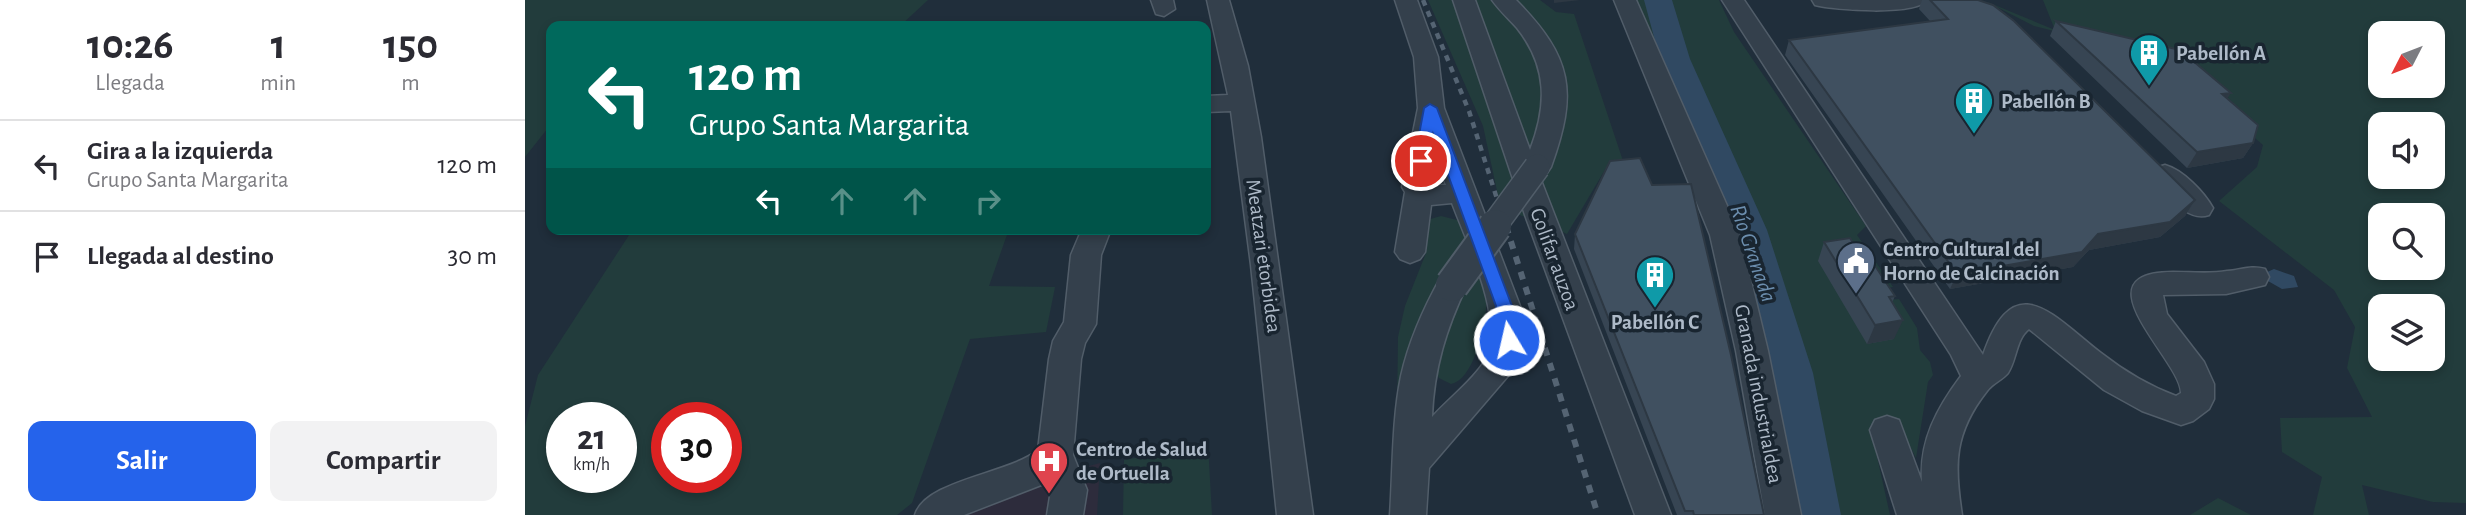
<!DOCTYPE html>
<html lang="es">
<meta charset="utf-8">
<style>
body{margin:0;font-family:"Alegreya Sans",sans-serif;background:#f2f2f3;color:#2b2b33;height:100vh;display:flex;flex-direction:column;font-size:26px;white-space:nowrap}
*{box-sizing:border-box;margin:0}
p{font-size:23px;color:#7c7c81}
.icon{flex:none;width:38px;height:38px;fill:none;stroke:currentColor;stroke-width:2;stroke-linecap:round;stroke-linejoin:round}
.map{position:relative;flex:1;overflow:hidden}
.side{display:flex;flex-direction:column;background:#fff;width:525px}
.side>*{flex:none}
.banner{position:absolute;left:21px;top:21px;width:665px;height:214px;border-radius:14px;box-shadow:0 4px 10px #0003;background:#00695c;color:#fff;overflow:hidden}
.needle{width:46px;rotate:228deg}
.fabs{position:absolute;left:1843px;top:21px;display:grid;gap:14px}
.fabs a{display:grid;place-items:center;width:77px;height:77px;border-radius:14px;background:#fff;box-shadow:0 4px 10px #0003;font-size:35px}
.speed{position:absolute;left:21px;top:402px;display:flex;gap:14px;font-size:35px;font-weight:700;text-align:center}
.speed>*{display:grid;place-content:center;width:91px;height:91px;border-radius:50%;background:#fff;box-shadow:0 4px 10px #0003;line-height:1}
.speed small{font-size:18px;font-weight:400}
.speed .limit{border:10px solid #d22;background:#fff;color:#111}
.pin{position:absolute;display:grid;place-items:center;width:60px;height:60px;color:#fff;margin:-30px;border:4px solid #fff;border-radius:50%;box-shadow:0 2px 7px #0007}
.me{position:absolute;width:77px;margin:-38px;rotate:351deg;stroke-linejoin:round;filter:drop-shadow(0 0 5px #0008)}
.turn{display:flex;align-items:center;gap:24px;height:147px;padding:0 28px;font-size:32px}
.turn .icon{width:91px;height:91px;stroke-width:2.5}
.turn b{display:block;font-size:49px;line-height:60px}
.lanes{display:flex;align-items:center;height:66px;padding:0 28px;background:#0003;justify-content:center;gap:35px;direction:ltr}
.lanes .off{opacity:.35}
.eta{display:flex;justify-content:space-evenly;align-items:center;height:119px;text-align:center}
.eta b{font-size:42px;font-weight:700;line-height:49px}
.cta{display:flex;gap:14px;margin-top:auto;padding:14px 28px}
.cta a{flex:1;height:80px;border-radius:14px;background:#2563eb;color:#fff;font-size:28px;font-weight:700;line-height:80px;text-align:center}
.cta a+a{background:#f2f2f3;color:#2b2b33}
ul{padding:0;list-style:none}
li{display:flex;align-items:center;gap:21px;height:91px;padding:0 28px;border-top:2px solid #e1e1e2}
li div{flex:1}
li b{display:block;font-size:26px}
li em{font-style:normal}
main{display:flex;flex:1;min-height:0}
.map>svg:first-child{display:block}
.medical{fill:#2d2c3c}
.green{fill:#223c3c;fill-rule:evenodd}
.water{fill:#304962}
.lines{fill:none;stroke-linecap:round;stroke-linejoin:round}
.river{fill:#304962;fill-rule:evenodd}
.minor-casing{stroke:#515d69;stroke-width:3}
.minor{fill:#34404c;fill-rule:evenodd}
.rail-far1{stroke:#556473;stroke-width:4.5;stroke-dasharray:6 6;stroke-linecap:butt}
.rail{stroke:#556473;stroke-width:6;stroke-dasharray:8 8;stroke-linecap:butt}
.minor-bridge-far1-casing{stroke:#515d69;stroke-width:28;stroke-linecap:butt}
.minor-bridge-casing{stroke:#515d69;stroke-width:36;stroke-linecap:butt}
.minor-bridge-far1{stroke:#34404c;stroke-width:25}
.minor-bridge{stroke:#34404c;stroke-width:32}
.wall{fill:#374553}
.shaded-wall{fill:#2d3843}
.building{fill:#405060;stroke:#2d3843;stroke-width:2}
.route{fill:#2563eb;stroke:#184099;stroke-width:2}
.labels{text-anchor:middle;stroke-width:7;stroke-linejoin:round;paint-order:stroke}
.poi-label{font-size:21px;font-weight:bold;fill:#aebac8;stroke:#192530;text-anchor:start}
.street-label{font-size:21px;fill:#aebac8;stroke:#192530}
.water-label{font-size:23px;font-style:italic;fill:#6c8eae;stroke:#192530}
</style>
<main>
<section class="side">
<div class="eta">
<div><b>10:26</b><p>Llegada</p></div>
<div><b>1</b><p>min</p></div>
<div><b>150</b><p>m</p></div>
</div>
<ul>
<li><svg class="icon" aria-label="left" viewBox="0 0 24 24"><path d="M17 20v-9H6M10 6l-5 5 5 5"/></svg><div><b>Gira a la izquierda</b><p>Grupo Santa Margarita</p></div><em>120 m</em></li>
<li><svg class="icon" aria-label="arrive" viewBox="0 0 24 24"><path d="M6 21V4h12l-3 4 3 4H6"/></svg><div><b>Llegada al destino</b></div><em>30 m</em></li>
</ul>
<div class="cta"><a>Salir</a><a>Compartir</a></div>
</section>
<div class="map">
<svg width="1941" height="515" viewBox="0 0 1941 515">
<rect width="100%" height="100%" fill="#202e3b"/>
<path class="medical" d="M575,463l-3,52h-140l85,-36z"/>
<path class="green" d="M0,0h403l-28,26h-349v101l-3,1 -23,29z
M903,0h112l16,12 18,2 50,150 -18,4 -39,66 -75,-30 7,-4 -16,-74z
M1111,0h83l15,32 132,194 -9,9 36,52 -21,3 6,11 21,-2 18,29 3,22 10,12 3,13 -5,7 -12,76 -15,-29 -31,-4 20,90h-83l-69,-283z
M1518,0h423v503l-33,-1 -71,-17 7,30h-56l9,-38 -40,-25 -2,-34 92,-1 -25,-49 8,-41 -21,-37 -115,-89 38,-34 6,-22 -92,-80 -17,-9 -120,-30 -49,-25 70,29zM1855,33h53v53h-53zM1855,124h53v53h-53zM1855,215h53v53h-53zM1855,306h53v53h-53z
M916,216l20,5 9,19 -73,174 1,-77 7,-31 21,-53 1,-33z
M108,229h376l-20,57 66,1 -9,45 -76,7 -58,164 -15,12h-372v-89l13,-51zM37,418h59v60h-59zM142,418h59v60h-59z
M954,273c2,9 6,18 7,27 2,21 -12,80 -35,84l-12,-6 -4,-9 21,-62z
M683,444l4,71h-89l1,-55z
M1693,498l33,17h-61z"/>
<path class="water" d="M1749,269l20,7 4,11 -16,2 -14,-8 -3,-8z"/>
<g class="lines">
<path class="river" d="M1119,0h28l18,59 77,171 46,143 28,142h-46l-22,-142 -42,-143 -71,-171z"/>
<g class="minor-casing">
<path id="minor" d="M626,0h22l2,9 -11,7 -8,-2z
M682,0h22l19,66 13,71 52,378h-36l-26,-250 -20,-154 -25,1v-16l22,-1z
M870,0h22l21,57 6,51 76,198 5,34 -11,29 -85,99 -3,47h-36c3,-44 2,-96 11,-139 8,-35 22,-67 40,-99l11,-3 11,3 4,8c-21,44 -33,83 -35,132 16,-18 39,-35 52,-55 24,-36 -18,-121 -32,-159l-21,2 -6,47 -5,7 -10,4 -10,-4 -5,-7 10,-60 -3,-5 16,-79 -4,-51zM910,156l11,29h-16z
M928,0h22l55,150c17,-44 18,-83 -13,-122 -8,-9 -18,-18 -25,-28h24c57,58 62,92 35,167l-4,6 -8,2 132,340h-36l-110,-300z
M1089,0h22l104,235 28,116 33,164h-36l-29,-164 -26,-116z
M1197,0h22l239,355c31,-90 69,-40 118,-2 23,18 48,33 75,43l5,-3c1,-32 -106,-121 -8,-121 18,0 37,2 54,-1 14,-1 24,-6 38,-2l4,8 -4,8 -39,9 -63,1 4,19 37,48 10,22v15l-5,10 -16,12 -12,4 -39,-14 -38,-21 -75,-61c-13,10 -12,30 -21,44 -6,7 -15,10 -21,18 -33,42 -33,73 -25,124h-65l-27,-85 5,-10 12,-4 12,4 23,62c-3,-41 15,-74 39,-106l-10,-21z
M1287,0h115c-11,16 -93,10 -112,5z
M1640,165c18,5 39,27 48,43l-4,7c-23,7 -39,-19 -54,-35l-4,-6 4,-6z
M557,229h29l-10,26 -5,69 -11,19 -4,16 -8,96 14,35 -4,25h-36l4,-25 -2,-8 -85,33h-49c10,-35 94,-41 123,-65l11,-91 4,-18 11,-19 7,-67z"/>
</g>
<use href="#minor" class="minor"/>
<path class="rail-far1" d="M898,0l46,111 37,116"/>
<path class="rail" d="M981,226l92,289"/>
<g class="minor-bridge-far1-casing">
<path id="minor-bridge-far1" d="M968,227l44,-60"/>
</g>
<g class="minor-bridge-casing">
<path id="minor-bridge" d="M927,285l43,-59"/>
</g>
<use href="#minor-bridge-far1" class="minor-bridge-far1"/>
<use href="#minor-bridge" class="minor-bridge"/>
</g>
<path class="wall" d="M1397,0h56l217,200 -10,16 -25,21 -71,13 -16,17 -123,22 -165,-234 4,-15 141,-19 -11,-12z
M1531,21l171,78 26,44 -10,15 -56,10 -137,-132z
M1050,234l189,281h-87l-103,-266z
M1299,242l39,17 32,37 -3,7 2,36 -27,5 -49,-83z"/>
<path class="shaded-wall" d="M1029,0h26l-26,3z
M1706,93l-10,15 1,-14z
M1728,143l-10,15 -56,10 10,-16z
M1670,200l-10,16 -25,21 -71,13 -16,17 -123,22 7,-15 141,-40z
M1378,320l-9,19 -27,5 8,-19z"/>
<path class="building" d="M1405,0h48l15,5 21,16 181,179 -25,22 -72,12 -16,18 -125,22 -168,-234 159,-21z
M1531,21l124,29 51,43 -9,1 36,31 -5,18 -56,9z
M1115,158l12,27 39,-1 40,171 33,160h-70l-1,-4h-8l-110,-277 35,-73z
M1325,238l13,21 7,-1 15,23 10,15 -6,1 14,23 -28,5 -51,-83z"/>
<path class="route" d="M905,104l7,4 75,198 6,34 -3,5h-12l-2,-5 -5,-34 -63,-172 -7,30h-10l-2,-3 10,-53z"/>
<defs>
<g id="building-pin" transform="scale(2.0125)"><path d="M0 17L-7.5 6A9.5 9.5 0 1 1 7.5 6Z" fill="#0f9aa8" stroke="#192530"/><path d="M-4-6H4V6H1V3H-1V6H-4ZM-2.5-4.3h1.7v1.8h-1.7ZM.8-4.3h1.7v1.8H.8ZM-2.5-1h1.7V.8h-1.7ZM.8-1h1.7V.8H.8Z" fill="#fff"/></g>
<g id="civic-pin" transform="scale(2.0125)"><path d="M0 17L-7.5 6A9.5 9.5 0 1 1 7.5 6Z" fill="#5c6f8a" stroke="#192530"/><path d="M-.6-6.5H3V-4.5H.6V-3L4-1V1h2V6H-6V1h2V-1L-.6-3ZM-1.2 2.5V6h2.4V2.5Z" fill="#fff"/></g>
<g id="hospital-pin" transform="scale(2.0125)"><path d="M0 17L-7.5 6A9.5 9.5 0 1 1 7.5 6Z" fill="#e0444e" stroke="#192530"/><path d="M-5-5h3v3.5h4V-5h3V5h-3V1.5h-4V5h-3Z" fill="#fff"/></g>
</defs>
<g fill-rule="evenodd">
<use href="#building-pin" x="1624" y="53"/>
<use href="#building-pin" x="1449" y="101"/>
<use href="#civic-pin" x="1331" y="261"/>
<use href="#building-pin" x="1130" y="275"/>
<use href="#hospital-pin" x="524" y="461"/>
</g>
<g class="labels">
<g class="poi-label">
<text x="1651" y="60">Pabellón A</text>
<text x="1476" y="108">Pabellón B</text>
<text x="1358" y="256">Centro Cultural del<tspan x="1358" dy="24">Horno de Calcinación</tspan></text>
<text x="1130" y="329" text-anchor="middle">Pabellón C</text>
<text x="551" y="456">Centro de Salud<tspan x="551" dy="24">de Ortuella</tspan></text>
</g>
<g class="street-label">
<text transform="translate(739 256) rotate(82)" y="7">Meatzari etorbidea</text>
<text transform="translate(1030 259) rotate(70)" y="7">Golifar auzoa</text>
<text transform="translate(1234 394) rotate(79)" y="7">Granada industrialdea</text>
</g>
<g class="water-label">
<text transform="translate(1229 253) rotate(71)" y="8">Río Granada</text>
</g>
</g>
</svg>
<div class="fabs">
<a><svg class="needle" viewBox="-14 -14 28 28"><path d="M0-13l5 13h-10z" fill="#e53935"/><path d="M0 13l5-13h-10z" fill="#7c7c81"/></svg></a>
<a><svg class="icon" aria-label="sound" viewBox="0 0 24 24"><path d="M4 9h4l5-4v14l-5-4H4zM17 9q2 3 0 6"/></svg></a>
<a><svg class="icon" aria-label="search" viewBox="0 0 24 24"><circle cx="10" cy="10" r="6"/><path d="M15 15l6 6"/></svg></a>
<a><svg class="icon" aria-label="layers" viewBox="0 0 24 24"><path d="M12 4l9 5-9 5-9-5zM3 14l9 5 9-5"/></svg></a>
</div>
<div class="speed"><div>21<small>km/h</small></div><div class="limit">30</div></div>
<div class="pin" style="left:896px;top:161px;background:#d93025"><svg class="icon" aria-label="arrive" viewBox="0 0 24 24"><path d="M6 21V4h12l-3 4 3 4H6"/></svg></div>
<svg class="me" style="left:984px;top:340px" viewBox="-20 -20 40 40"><circle r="17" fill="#2563eb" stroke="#fff" stroke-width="3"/><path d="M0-11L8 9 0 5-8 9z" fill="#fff"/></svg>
<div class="banner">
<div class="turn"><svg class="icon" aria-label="left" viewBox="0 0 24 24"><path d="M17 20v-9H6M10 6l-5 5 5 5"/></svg><div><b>120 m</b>Grupo Santa Margarita</div></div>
<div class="lanes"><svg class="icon" aria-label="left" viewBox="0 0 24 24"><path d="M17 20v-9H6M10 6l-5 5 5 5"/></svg><svg class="icon off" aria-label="ahead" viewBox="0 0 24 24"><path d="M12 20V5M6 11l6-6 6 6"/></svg><svg class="icon off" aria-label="ahead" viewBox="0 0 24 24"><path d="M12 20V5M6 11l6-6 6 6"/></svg><svg class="icon off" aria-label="right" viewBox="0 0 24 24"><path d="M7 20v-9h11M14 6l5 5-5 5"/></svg></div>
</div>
</div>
</main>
